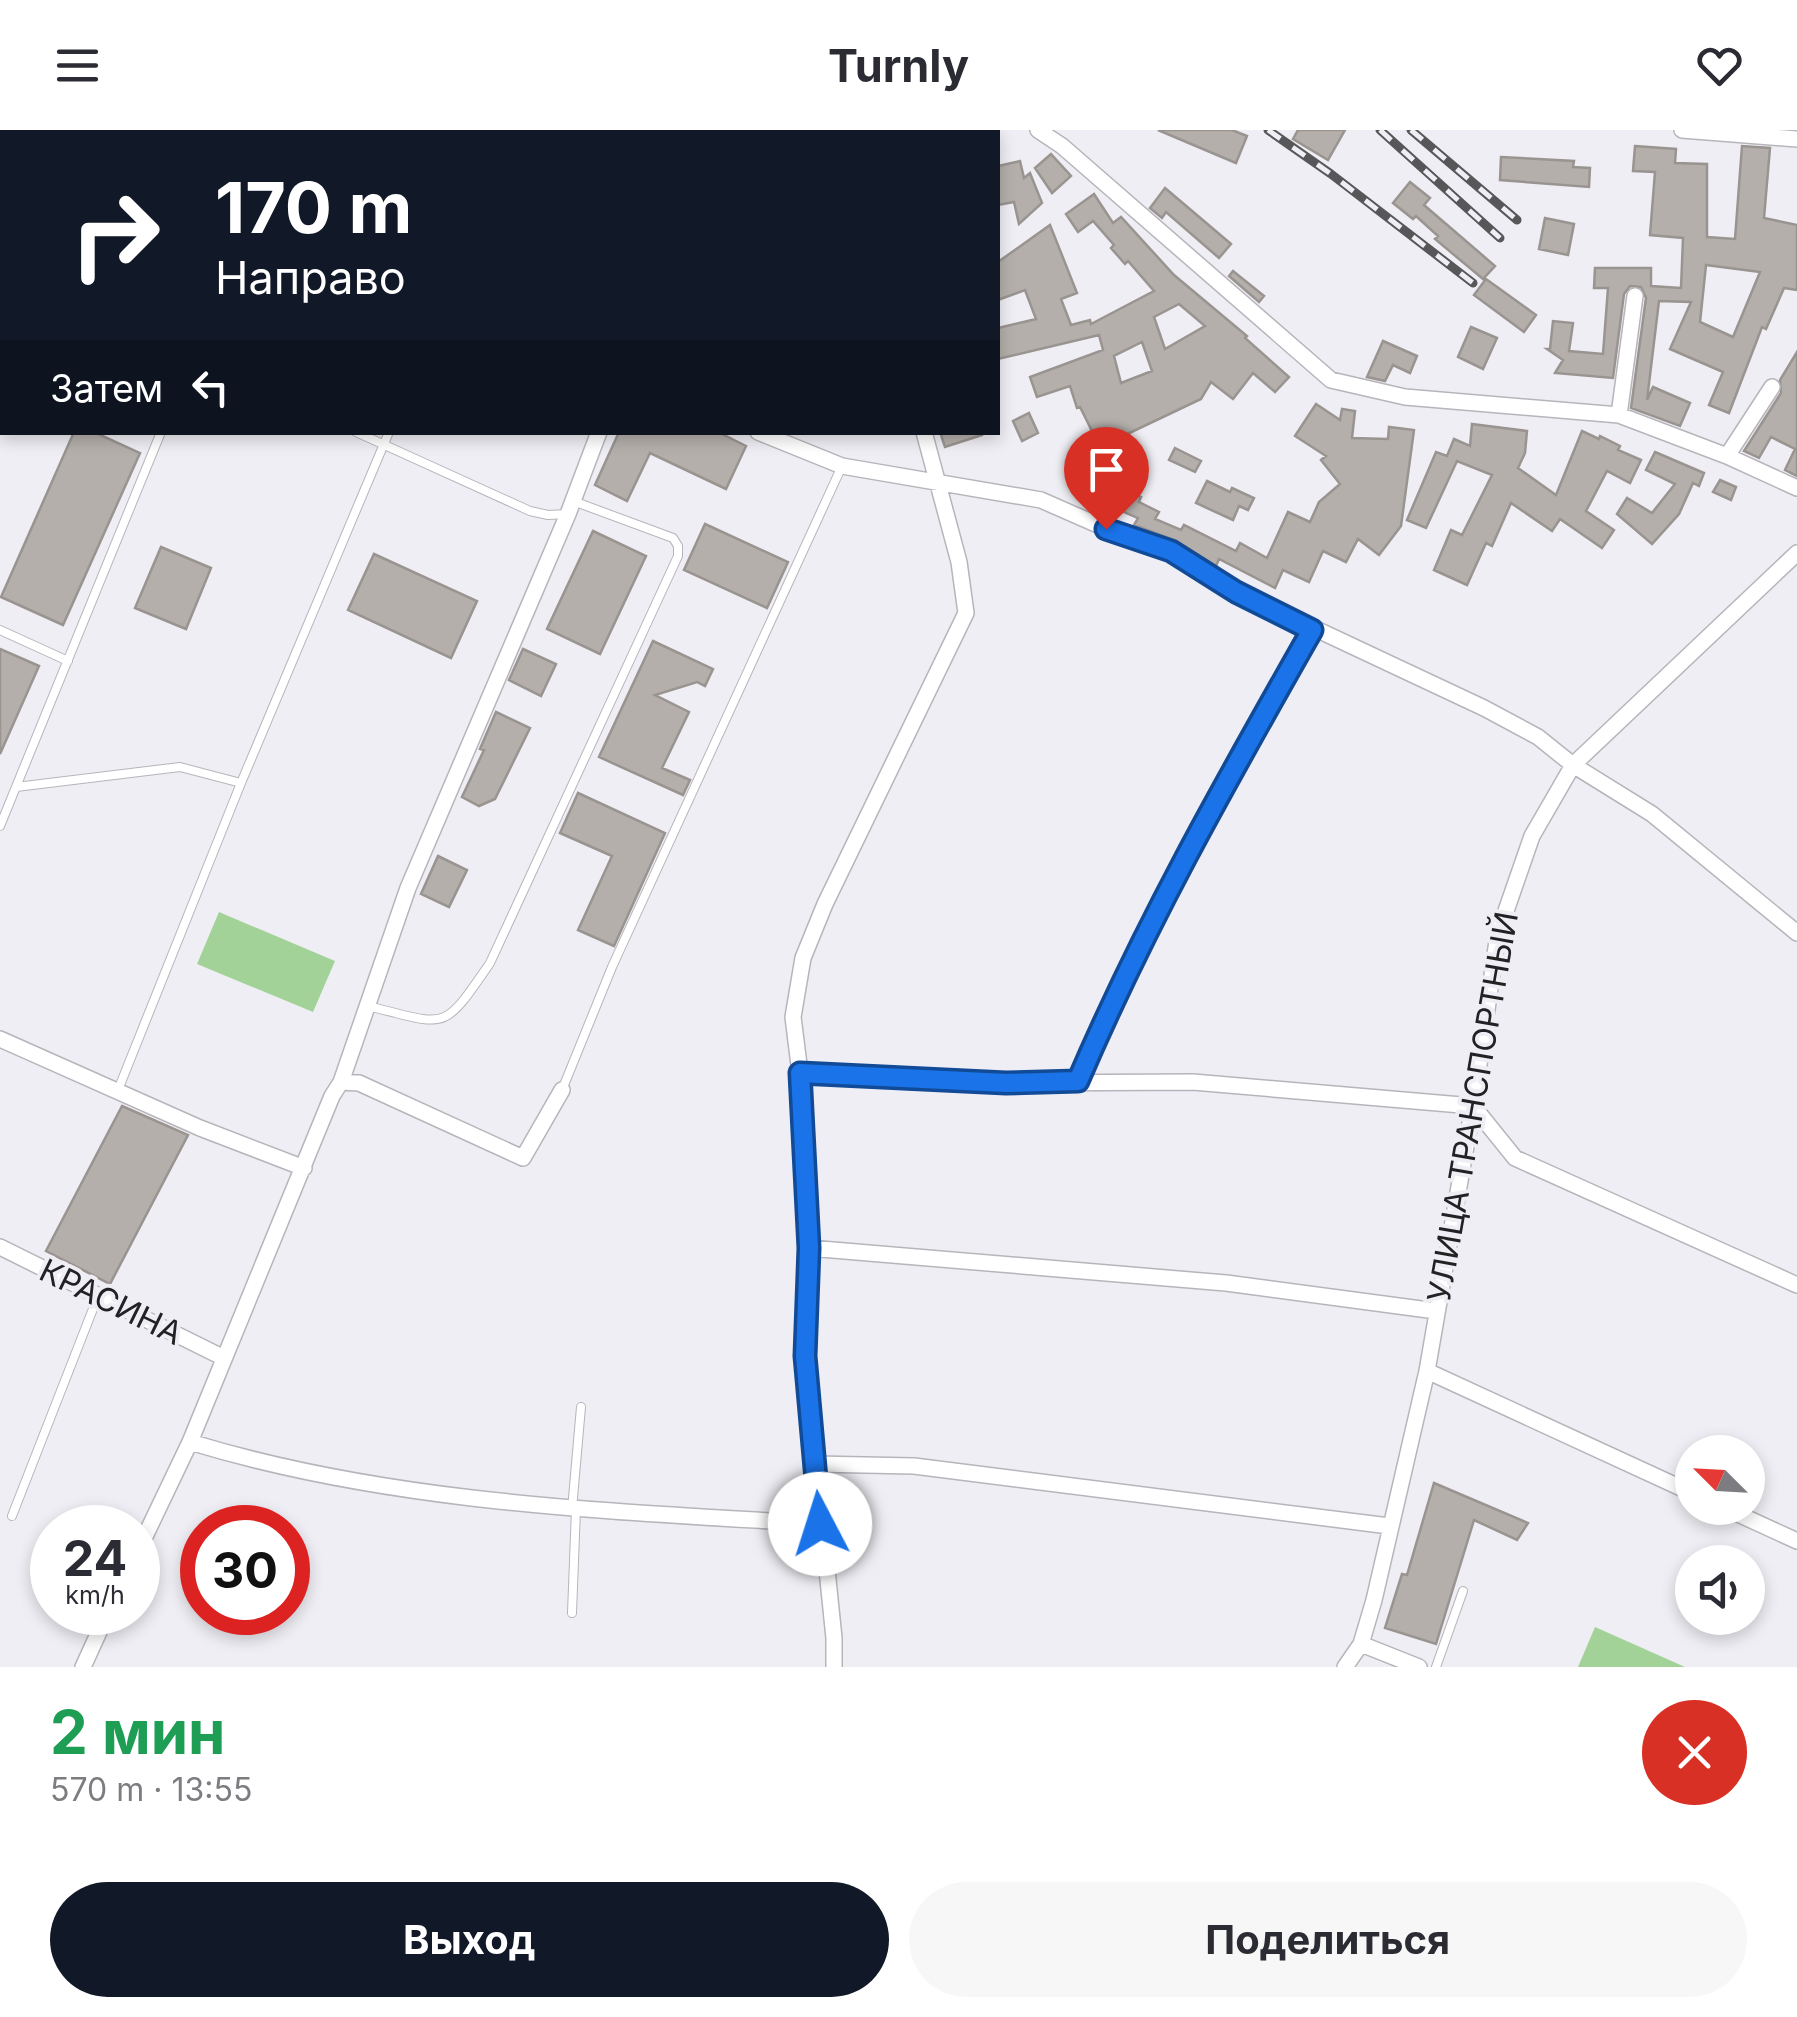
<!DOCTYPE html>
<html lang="ru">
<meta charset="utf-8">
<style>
body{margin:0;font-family:Inter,sans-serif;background:#f7f7f7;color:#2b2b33;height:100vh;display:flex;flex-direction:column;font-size:38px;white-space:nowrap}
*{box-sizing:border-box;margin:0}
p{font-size:32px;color:#7c7c81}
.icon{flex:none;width:55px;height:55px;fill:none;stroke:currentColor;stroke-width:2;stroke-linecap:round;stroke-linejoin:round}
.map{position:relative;height:1537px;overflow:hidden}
.sheet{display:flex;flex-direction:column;background:#fff;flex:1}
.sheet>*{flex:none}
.hud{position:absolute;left:0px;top:0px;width:1000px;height:305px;box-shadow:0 5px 15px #0003;background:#111827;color:#fff;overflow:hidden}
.needle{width:65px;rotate:294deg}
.tools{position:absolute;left:1675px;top:1305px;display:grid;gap:20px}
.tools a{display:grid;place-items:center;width:90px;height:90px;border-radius:50%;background:#fff;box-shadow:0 5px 15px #0003;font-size:50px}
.speed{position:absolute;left:30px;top:1375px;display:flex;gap:20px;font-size:50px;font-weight:700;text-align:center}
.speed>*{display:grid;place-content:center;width:130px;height:130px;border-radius:50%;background:#fff;box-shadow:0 5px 15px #0003;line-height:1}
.speed small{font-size:25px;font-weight:400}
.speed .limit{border:15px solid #d22;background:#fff;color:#111}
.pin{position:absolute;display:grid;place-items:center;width:85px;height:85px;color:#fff;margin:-102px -42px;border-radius:50% 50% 50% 0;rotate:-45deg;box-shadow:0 0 10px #0007}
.pin .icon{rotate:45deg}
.me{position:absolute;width:110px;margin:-55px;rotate:355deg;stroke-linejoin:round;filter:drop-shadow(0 0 8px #0008)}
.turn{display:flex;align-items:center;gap:35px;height:210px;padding:0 50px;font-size:45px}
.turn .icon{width:130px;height:130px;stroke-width:2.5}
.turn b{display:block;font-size:70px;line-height:85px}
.then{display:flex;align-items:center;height:95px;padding:0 50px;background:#0003;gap:20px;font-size:38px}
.round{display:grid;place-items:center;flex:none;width:105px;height:105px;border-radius:52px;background:#f7f7f7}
.head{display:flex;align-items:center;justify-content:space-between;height:170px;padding:0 50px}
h1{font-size:60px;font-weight:700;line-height:75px;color:#1e9e55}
.button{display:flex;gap:20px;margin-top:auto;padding:20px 50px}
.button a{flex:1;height:115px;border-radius:60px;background:#111827;color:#fff;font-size:40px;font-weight:700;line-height:115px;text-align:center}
.button a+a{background:#f7f7f7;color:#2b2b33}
header{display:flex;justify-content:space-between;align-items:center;height:130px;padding:0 50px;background:#fff;font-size:45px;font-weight:700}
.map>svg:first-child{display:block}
.green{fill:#a3d298}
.building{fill:#b4afab;stroke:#9a9491;stroke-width:2.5;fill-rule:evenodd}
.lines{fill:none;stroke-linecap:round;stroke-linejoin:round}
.service-casing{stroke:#b7b5bb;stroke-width:10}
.minor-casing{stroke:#b7b5bb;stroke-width:18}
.service{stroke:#fff;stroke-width:8}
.minor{stroke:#fff;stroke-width:15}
.rail-casing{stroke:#575659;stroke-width:9}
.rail{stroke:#efeef4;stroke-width:5;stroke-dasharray:15;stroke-linecap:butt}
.route-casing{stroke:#114b97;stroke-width:25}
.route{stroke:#1a73e8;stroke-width:18}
.labels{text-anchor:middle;stroke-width:8;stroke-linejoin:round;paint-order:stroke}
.street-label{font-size:32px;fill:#222123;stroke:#efeef4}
</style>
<header><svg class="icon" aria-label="menu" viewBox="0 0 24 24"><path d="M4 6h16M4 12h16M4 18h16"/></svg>Turnly<svg class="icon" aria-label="heart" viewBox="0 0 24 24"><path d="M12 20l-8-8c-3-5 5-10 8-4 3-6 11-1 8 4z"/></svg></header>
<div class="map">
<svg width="1797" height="1537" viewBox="0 0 1797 1537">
<rect width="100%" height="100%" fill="#efeef4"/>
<path class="green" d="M219,782l116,49 -22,51 -116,-48z
M1595,1497l90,40h-107z"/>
<path class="building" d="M1158,0h74l15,6 -11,27z
M1298,0h47l-17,30 -35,-21z
M1635,16l41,3 -1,14 32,1v73l28,2 7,-93 28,2 -6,70 33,7v65l-13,-2 -18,41 -4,-2 -33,86 -20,-8 14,-33 -53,-23 21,-47 -32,-1 -12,99 6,-13 37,16 -10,23 -49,-18 15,-110 -5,-11 -11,-1 -6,8 -11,84 -58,-5 8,-13 -16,-11h3l3,-28 20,2 -4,28 34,3 5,-66h-14l1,-20h56v18l30,2 2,-50 -33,-3 5,-63 -22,-1zM1706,135l54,7 -27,65 -33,-15z
M1051,24l20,22 -19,17 -17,-25z
M1501,27l73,4 -1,6 17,1 -1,19 -89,-7z
M1020,31l4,17 6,-5 12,30 -23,21 -5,-22 -16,3v-39z
M1410,52l20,16 -6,7 71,61 -12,13 -48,-40 3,-3 -22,-20 -3,3 -20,-16z
M1165,58l66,56 -12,14 -53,-46 -4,6 -12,-10z
M1094,64l19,29 8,-6 53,58 73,61 -2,2 44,39 -14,15 -22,-19 -20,26 -22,-17 -10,17 -101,48 -20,-40 -3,1 -7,-22 -33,11 -7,-20 73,-27 -4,-15 -101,24v-31l38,-9 -11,-29 -27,10v-38l52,-37 27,68 -16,6 10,26 19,-5 1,4 63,-33 -26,-30 -3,3 -14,-16 3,-3 -21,-24 -15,11 -12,-18zM1179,174l26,22 -40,23 -11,-32zM1142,212l10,29 -31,12 -7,-27z
M1545,88l29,6 -6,31 -29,-6z
M1233,141l31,25 -5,6 -30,-26z
M1486,149l50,36 -12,17 -50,-37z
M1471,197l26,11 -14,31 -25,-12z
M1383,211l34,15 -7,17 -17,-8 -8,16 -18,-4z
M1797,222v124l-12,-6 10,-21 -24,-12 -12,21 -15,-7 37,-58 -1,-13z
M1316,274l24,16 2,-11 13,2 -3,27 36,1 1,-12 25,3 -13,96 -22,29 -21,-16 -12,23 -23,-11 -14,31 -26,-12 -8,18 -56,-29 -3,7 -39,-25 -43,-16 4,-7 -23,-10 8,-19 18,8 -2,5 20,10 -4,7 26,11 3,-5 52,26 4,-8 27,15 21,-46 22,10 9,-20 21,-18 -19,-24 5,-4 -31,-20z
M1029,283l9,20 -16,8 -9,-20z
M1472,294l55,7 -2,22 -7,15 38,27 26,-64 17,8 1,-3 20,10 -2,4 23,10 -11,23 -23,-12 -21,40 28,19 -12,18 -42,-29 -8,12 -41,-28 -19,43 -6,-3 -19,42 -33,-15 17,-40 11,5 30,-60 -35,-14 -31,67 -19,-8 29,-68 11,4 7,-17 16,7z
M74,302h20l46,21 -77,172 -62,-28z
M619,302h99l28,14 -20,43 -76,-36 -23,48 -32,-16z
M940,302h42v3l-37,12z
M1175,318l26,13 -6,11 -26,-12z
M1655,322l49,21 -5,13 -6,-3 -14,31 -27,30 -35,-30 10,-16 25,15 23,-29 -29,-14z
M1720,350l16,7 -5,13 -18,-8z
M1207,351l23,11 2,-4 22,10 -6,12 -9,-4 -6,14 -37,-17z
M705,394l83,38 -21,46 -83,-38z
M593,401l53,25 -46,98 -53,-25z
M161,417l50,21 -25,61 -51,-21z
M374,424l103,47 -26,57 -103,-48z
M653,511l60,28 -8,17 -8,-4 -42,13 34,17 -27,56 28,12 -7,15 -84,-38z
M0,519l39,17 -39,88z
M523,519l33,15 -15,32 -32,-16z
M496,582l34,16 -35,71 -16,7 -17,-9 22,-47 -4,-1z
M578,663l87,40 -51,113 -36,-16 34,-74 -52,-23z
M438,726l29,14 -18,37 -28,-13z
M122,976l66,29 -78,149 -64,-33z
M1434,1353l94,40 -11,17 -43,-20 -38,124 -51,-16 17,-54 5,1z"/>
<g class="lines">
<g class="service-casing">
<path id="service" d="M136,0l8,2
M622,0l1,2
M365,2l2,-2
M526,2l1,-2
M0,146l2,1
M0,256l2,-6
M356,302l174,79 18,4 20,-1
M0,500l68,31
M16,657l164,-20 61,16
M0,696l161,-394
M368,876c80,20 74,27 122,-43l188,-407v-10l-5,-8 -100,-37
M118,960l123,-307 148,-351
M562,960l50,-123 230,-501
M572,1379l9,-102
M12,1386l86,-220
M572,1483l4,-104
M1436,1537l27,-76"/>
</g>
<g class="minor-casing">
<path id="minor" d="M852,0l1,2
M1038,0l24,16 269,234 74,17 214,18 108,41 70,32
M1682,0l115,9
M1619,285l16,-119
M758,302l84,34 199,34 66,29 64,22 64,40 249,117 54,29 35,28 79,49 145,119
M1727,326l45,-69
M0,909l200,89 104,40
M800,943l206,10 187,-1 280,24 42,52 282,127
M1078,951l43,-101 50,-100 141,-250
M341,952l18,1 164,75 39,-68
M0,1117l222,110
M809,1118l417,35 210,28
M1427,1241l265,122
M190,1312c203,62 420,69 630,82
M815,1334l99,2 475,60
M1725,1378l72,33
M138,1421l52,-109 142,-346 9,-14 67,-194 160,-374 31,-82
M1361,1514l58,23
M83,1537l25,-55
M834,1537v-29l-29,-282 4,-108 -9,-175 -7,-56 10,-59 22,-54 141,-291 -7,-51 -35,-130
M1345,1537l16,-23 13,-44 53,-229 46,-265 25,-172 34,-98 41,-71 224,-212"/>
</g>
<use href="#service" class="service"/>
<use href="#minor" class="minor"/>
<g class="rail-casing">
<path id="rail" d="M1268,0l63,44 142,109
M1380,0l120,108
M1411,0l106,90"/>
</g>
<use href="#rail" class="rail"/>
</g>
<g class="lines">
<g class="route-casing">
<path id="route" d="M820,1394l-15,-168 4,-108 -9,-175 206,10 72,-2c68,-159 149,-301 234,-451l-76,-38 -65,-41 -65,-22"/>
</g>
<use href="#route" class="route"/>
</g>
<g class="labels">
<g class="street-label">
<text transform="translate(1473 977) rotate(-80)" y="11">УЛИЦА ТРАНСПОРТНЫЙ</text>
<text transform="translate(111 1172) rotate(26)" y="11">КРАСИНА</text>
</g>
</g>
</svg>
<div class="tools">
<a><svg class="needle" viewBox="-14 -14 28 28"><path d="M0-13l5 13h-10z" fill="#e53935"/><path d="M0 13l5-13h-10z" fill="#7c7c81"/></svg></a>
<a><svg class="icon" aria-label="sound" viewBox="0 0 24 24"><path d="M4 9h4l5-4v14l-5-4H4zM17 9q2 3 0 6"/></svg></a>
</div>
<div class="speed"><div>24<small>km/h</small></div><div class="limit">30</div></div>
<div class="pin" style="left:1106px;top:399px;background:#d93025"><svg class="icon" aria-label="arrive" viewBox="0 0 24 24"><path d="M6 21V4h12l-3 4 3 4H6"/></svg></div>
<svg class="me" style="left:820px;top:1394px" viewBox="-20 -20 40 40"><circle r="19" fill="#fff"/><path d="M0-13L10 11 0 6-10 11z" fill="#1a73e8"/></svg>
<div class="hud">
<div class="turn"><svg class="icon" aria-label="right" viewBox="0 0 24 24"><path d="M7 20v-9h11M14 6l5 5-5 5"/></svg><div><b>170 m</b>Направо</div></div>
<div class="then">Затем<svg class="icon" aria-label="left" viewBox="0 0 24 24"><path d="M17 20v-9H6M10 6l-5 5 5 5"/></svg></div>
</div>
</div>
<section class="sheet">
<div class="head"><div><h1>2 мин</h1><p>570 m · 13:55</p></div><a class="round" style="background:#d93025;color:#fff"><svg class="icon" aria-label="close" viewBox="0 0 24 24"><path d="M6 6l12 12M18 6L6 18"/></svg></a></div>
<div class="button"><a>Выход</a><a>Поделиться</a></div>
</section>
